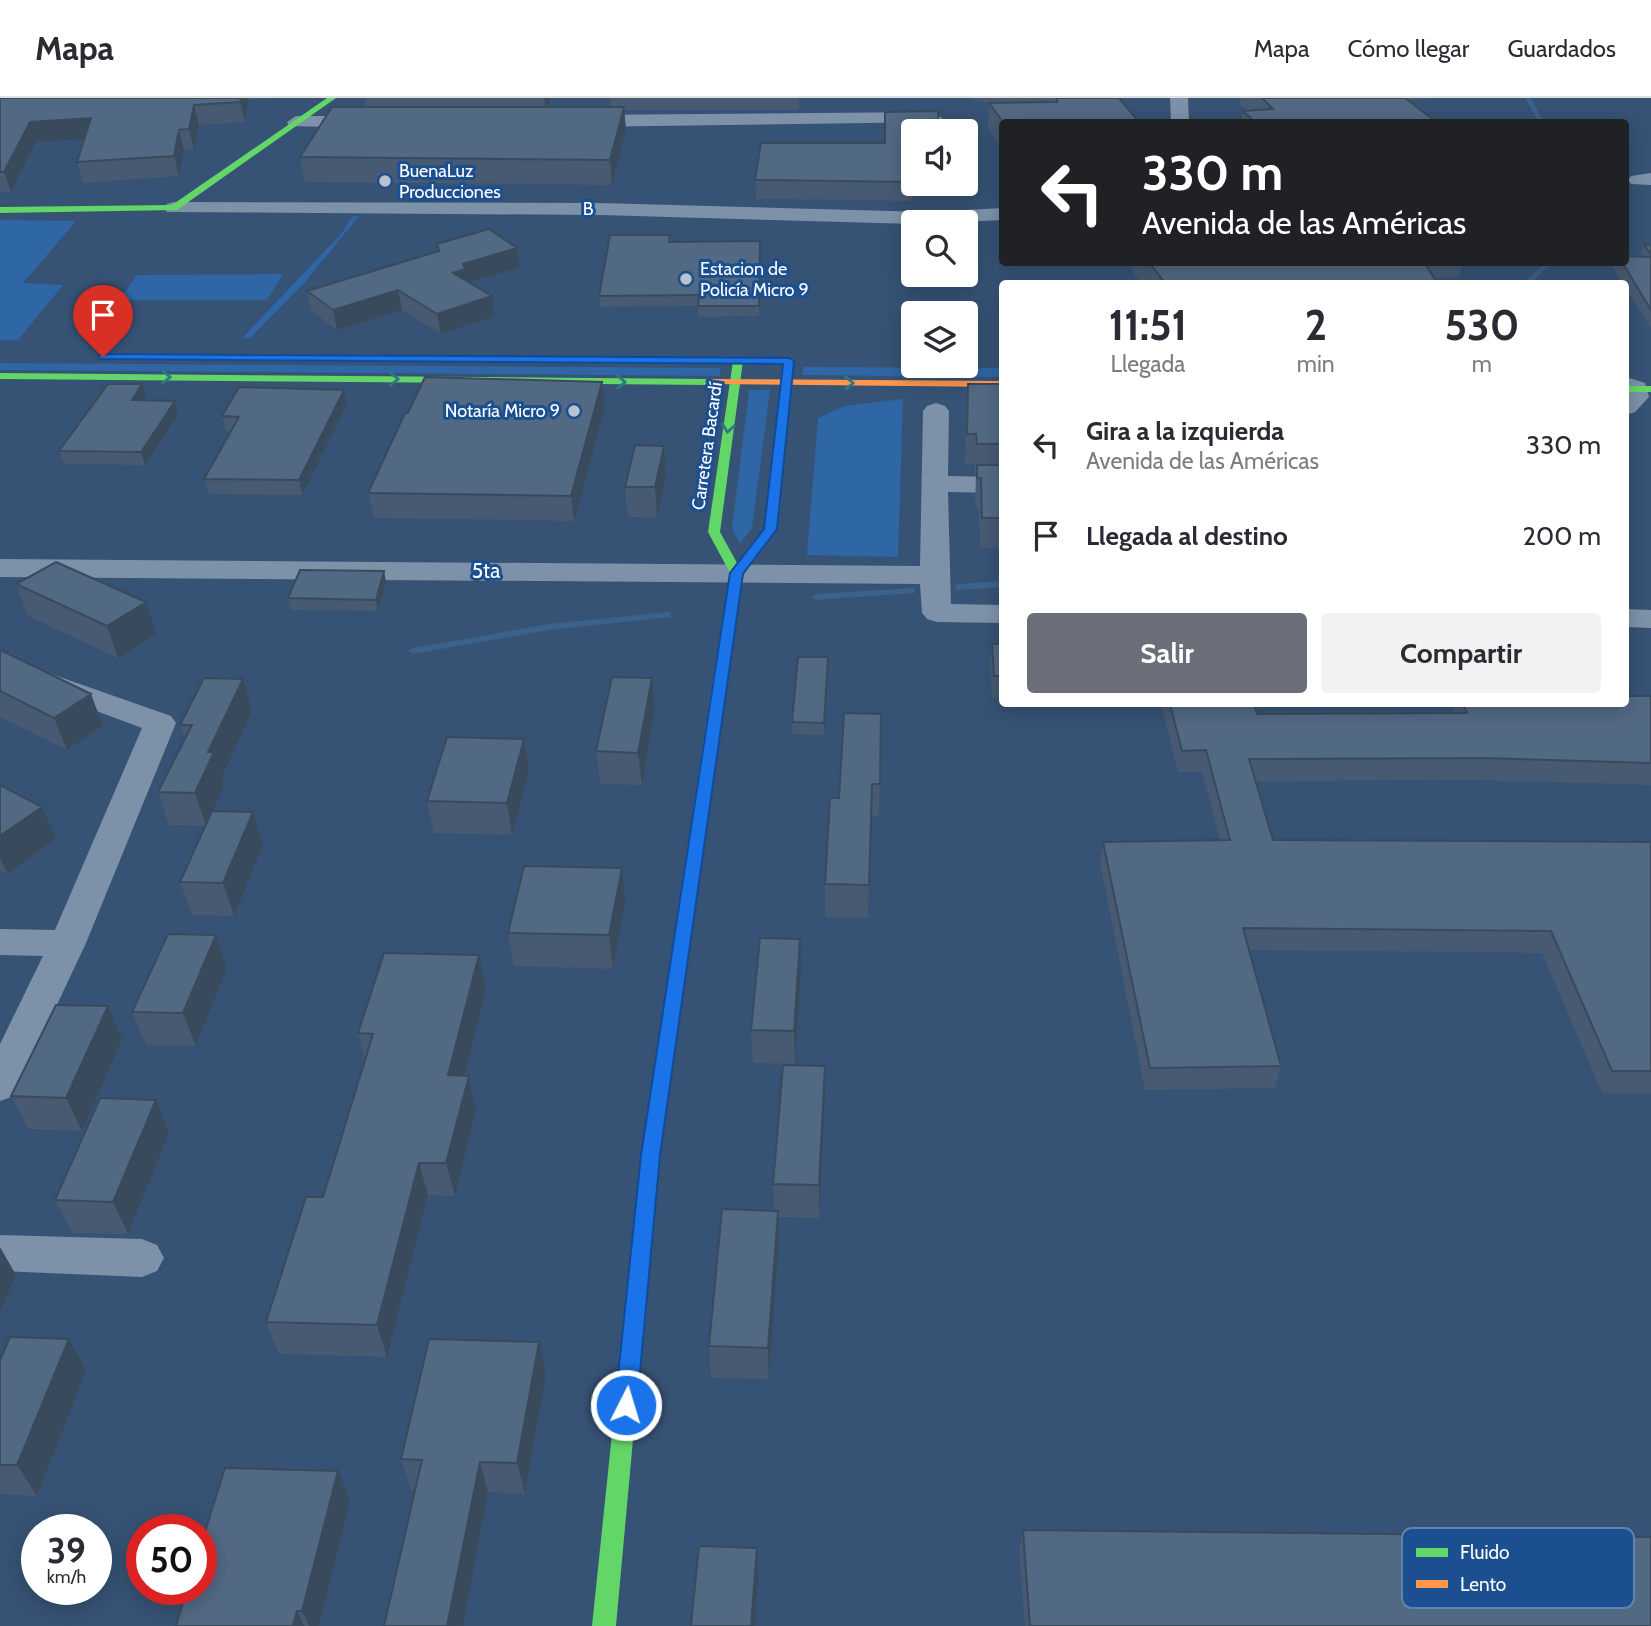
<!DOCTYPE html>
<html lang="es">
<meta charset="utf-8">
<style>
body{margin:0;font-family:Cabin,sans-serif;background:#f2f2f3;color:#2b2b33;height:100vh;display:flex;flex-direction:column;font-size:26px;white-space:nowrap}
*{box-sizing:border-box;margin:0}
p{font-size:23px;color:#7c7c81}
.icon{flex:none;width:38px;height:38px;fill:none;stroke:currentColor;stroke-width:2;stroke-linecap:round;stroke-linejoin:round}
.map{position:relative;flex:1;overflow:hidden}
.drawer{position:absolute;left:999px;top:182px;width:630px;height:427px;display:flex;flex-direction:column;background:#fff;border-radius:7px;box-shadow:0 4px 18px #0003}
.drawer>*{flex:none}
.top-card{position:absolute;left:999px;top:21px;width:630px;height:147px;border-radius:7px;box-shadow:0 4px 18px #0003;background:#202124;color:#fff;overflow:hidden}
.fabs{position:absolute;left:901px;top:21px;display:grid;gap:14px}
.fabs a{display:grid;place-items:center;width:77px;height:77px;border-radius:7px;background:#fff;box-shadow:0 4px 18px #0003;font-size:35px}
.speed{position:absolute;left:21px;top:1416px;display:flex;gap:14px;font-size:35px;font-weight:700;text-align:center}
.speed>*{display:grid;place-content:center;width:91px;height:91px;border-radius:50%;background:#fff;box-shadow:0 4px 18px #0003;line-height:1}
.speed small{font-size:18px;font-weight:400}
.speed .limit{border:10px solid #d22;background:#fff;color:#111}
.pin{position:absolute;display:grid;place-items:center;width:60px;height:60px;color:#fff;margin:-72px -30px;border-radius:50% 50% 50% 0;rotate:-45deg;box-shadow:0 0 7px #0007}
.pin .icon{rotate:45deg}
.me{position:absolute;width:77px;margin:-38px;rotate:5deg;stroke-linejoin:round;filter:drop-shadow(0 0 5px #0008)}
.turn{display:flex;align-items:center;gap:24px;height:147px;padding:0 28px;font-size:32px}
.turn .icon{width:91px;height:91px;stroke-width:2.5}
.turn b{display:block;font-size:49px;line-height:60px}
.eta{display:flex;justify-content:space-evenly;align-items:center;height:119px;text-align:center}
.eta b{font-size:42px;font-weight:700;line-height:49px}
.primary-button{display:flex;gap:14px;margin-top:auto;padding:14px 28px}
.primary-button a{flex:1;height:80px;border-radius:7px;background:#6b6f79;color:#fff;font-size:28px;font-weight:700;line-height:80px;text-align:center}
.primary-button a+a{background:#f2f2f3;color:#2b2b33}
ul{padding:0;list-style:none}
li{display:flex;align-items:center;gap:21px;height:91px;padding:0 28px}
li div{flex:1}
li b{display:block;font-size:26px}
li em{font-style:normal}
header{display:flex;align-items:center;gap:42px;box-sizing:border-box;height:98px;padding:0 35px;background:#fff;border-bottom:2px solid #e1e1e2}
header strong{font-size:33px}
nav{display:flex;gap:38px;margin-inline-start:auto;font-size:24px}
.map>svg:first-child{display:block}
.green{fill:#2f66a5}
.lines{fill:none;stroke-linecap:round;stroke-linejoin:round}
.stream{fill:#3b618d;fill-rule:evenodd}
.street{fill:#7d92a8;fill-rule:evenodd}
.fast{fill:#63d668;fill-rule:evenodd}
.slow{fill:#ff974d;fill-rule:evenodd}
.wall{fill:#475a72}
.shaded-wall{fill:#394a5c}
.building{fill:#526984;stroke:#394a5c;stroke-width:2}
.oneway{stroke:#317883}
.route{fill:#1a73e8;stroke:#114b97;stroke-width:2}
.poi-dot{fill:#b9c2ce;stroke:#1b4f8f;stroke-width:2.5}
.labels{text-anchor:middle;stroke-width:6;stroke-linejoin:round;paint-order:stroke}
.far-poi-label{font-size:18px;fill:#fff;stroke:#1b4f8f;text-anchor:start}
.far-street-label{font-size:18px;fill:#fff;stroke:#1b4f8f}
.street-label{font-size:21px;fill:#fff;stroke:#1b4f8f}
.key{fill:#1b4f8f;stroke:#5f84b1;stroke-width:2}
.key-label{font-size:19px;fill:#fff}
</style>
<header>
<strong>Mapa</strong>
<nav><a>Mapa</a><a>Cómo llegar</a><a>Guardados</a></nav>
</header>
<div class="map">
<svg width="1651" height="1528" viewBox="0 0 1651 1528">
<rect width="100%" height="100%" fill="#365274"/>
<path class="green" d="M353,118h6l-54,66 -55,56h-8l99,-104z
M0,122l76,1 -53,62 40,2 -45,55h-18z
M283,176l-16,26h-148l18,-25z
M0,265l721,5 -2,8 -719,-6z
M803,269l200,1v9l-201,-2z
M749,292h21l-18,138 -12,16 -8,-16z
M903,301l-5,158 -91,-2 11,-137 26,-12z"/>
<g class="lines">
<path class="stream" d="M1525,0h6l12,24h-4z
M1546,164h7l-23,22h-8z
M1003,483v6l-45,3 -4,-3 4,-3z
M912,490l3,1v4l-99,7 -4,-3 4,-3z
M668,514l3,1v4l-122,13 -136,24 -5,-3 5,-3 136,-24z"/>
<path class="street" d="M1170,0h18l1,24h-18z
M933,14l9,6 -2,4 -361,5 -9,-6 9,-6z
M296,18h73l9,6 -9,6 -80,-2 -2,-4z
M1651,75v12l-20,-1 -3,-4 3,-4z
M174,104l426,1 328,9 75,-4v12l-89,4 -314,-9 -433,-3 -3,-4 3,-4z
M1626,279l19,6 4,14 -14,15 -9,3z
M936,305l9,3 4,5 -1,65 55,1v16l-55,-1 3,112 52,1v18l-66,-1 -10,-3 -5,-6 -2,-29 -920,-7v-18l920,7 3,-155 4,-5z
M1626,511l25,1v18l-25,-1z
M0,558l171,60 5,7 -90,220 -72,153 -14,5v-57l43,-88 -43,-1v-26l55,1 87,-202 -142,-53z
M0,1137l142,4 15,6 7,13 -7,13 -15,6 -142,-6z"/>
<path class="fast" d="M327,0h9l-159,112 -177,3v-6l172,-2z
M738,260l5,3 -23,171 17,31 27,-34 19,-168 5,-3 5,3 -17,168 -35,47 -5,1 -6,-4 -22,-41 25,-171z
M0,275l711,6 6,3 -6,3 -711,-6z
M1626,288h25v6h-25z
M718,590l7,4 -66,463 -43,471h-24l49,-471 70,-463z"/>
<path class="slow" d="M711,281l292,2v6l-296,-3v-4z
M736,471l6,4 -17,119 -7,4 -7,-4 19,-119z"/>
</g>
<path class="wall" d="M0,0h276l-28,2 -3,22 -46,3 -5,24 -10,1 -5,26 -96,7 -6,-21 8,-24 -49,4 -25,50h-11z
M365,0h186l-3,9h63l-1,-9h189v12h-175l2,20 -14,55 -307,-3 -5,-25 66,-50z
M974,0h145l20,24h-136v27l-15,-21 1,-25 -16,-3z
M1241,0h196l-29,2 28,22h-195l2,-11 4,-1 -7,-6z
M914,33l-2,70 -156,-2 -1,-19 129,-37z
M670,137l1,7 89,-1 -1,75 -60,1 -1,-11 -98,1 -1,-11z
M1644,146l7,1v84l-25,-41v-4h-3l-10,-16 2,-6h11l14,-6z
M439,153l80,17 -50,15 25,33 -53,18 -39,-24 -65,20 -26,-19 -4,-20z
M1130,164h333l-4,15 -24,2 -294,4 -11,-15z
M602,284l3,25 -31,114 -200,-3 -6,-25 40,-80z
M142,286l4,13 -2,3 34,14 -33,51 -81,-1 -5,-13z
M968,286h35v165l-23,-1 -1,-40h-4l1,-34h-1l-1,-10h-9l1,-51z
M347,306l-45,91 -93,-1 -5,-15 27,-48h-5l-4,-15z
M664,348l2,30 -9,42 -29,-1 -3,-30z
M384,473l2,12 -8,28 -87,-1 -3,-12z
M16,486l140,50 -38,24 -90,-42z
M992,546h11v54h-11l-2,-33z
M0,552l103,76 -36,24 -67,-33z
M828,559l-4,78 -32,-1v-12z
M652,580l3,32 -13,75 -42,-1 -4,-33z
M243,581l9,32 -30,66 2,8 -12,26 51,34 -29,71 -42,-1 -12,-33 25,-56 -36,-1 -11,-33 27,-53 -5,-14z
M1651,598v89l-174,-5 -221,1 17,59 378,2v251h-49l-60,-140 -293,-3 32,116 -6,22 -130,2 -45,-227 3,-21 117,-2 -18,-68h-24l-17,-68h93l3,10 195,-1 3,-9h171z
M881,616l-2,103 -8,-1 -3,102 -43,-1v-33l14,-86z
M524,641l5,32 -17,64 -78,-2 -7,-32z
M0,687l56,54 -49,35 -7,-4z
M625,803l-12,68 -99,-3 -6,-33z
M479,857l7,34 -22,86 5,1 7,33 -21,87 -27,-1 -41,162 -108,-3 -13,-32 57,-125 42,-137 -7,-27z
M227,870l-31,78 -50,-1 -14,-33z
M801,874l-6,92 -42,-1 -2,-33z
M122,942l-40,91 -54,-2 -17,-33z
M825,1001l-6,119 -41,-1 1,26 -10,136 -58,-1 -2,-32 65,-135 -1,-27z
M169,1035l-41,101 -56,-1 -17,-33z
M539,1244l7,32 -21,120 -37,-2 -25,134h-79l31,-136h-4l-10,-31z
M0,1262l86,11 -49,125 -37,-2z
M350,1403l-31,125h-143z
M1023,1432l628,96h-626l-6,-75z"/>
<path class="shaded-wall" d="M241,0h7v2l-3,22 -5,-20z
M544,0h7l-5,14z
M194,7l5,20 -5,24 -5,-20z
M624,9l2,23 -14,55 -2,-25z
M91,20l6,20 -61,4 -25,50 -7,-20 26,-50z
M179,32l5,20 -5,26 -5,-20z
M517,150l2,20 -52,15 -14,-10 10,-9z
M398,192l4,20 -65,20 -4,-20z
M492,198l2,20 -53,18 -4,-20z
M602,284l3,25 -31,114 -3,-25z
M142,286l4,13 -10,15 -4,-12z
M344,292l3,14 -45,91 -3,-15z
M175,303l3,13 -33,51 -4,-13z
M664,348l2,30 -9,42 -2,-31z
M384,473l2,12 -8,28 -2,-11z
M146,504l10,32 -38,24 -11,-32z
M828,559v12l-4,66v-12z
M652,580l3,32 -13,75 -4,-32z
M243,581l9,32 -30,66 2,8 -18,41 -11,-33 13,-41z
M91,596l12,32 -36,24 -13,-32z
M524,641l5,32 -17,64 -5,-32z
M42,709l14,32 -49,35 -7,-16v-22z
M253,714l10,33 -29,71 -11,-33z
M622,770l3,33 -12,68 -4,-34z
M216,837l11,33 -31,78 -13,-33z
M800,841l1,33 -6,92 -1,-33z
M479,857l7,34 -30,119 -8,-33z
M108,908l14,34 -40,91 -16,-33z
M825,968v33l-6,119v-33z
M469,978l7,33 -21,87 -9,-33z
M156,1002l13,33 -41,101 -15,-32z
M419,1065l9,32 -41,162 -10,-32z
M778,1113l1,32 -10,136 -1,-31z
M0,1149l16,28 -16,36z
M69,1241l17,32 -49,125 -20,-31z
M539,1244l7,32 -21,120 -8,-31z
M480,1364l8,30 -25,134h-16z
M338,1373l12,30 -31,125h-10l-7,-15z
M757,1450l1,29 -3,49h-4z
M297,1513l7,15h-11z"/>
<path class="building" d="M0,0h241l-1,4 -46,3 -5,24 -10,1 -5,26 -97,6 14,-44 -61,4 -26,50h-4z
M1057,0h62l20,24h-136l-14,-19 68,-1z
M1262,0h143l31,24h-181l-12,-11 30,-2z
M332,9h292l-14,53 -310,-3z
M938,13l1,20h-25v31h-3l2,20 -158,-2 6,-37h124v-31z
M489,131l28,19 -54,16 2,5 -12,4 39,23 -55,18 -39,-24 -65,20 -26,-19 132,-40 -2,-7z
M610,137h60l-1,7 91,-1 -1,65h-61l1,-11 -100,1z
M1644,146l7,1v10z
M1626,158l25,1v53l-29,-48h4z
M1149,164h275l14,22h-341v-2l68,1z
M425,279l177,5 -31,114 -203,-3 37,-80h3z
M108,286h34l-10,16 43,1 -34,51 -82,-1z
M968,286h35v60h-26l-1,-10h-9z
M239,289l105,3 -45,90 -95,-1 35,-62 -17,-1z
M635,347l29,1 -9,41h-30z
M977,367h26v53h-21l-1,-40h-4z
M56,464l90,40 -39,24 -91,-42z
M300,472l84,1 -8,29 -88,-2z
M992,546h11v32h-9z
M0,552l91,44 -37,24 -54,-27z
M798,559h30l-4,66 -32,-1z
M612,579l40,1 -14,75 -42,-2z
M204,580l39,1 -35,73h6l-19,41 -37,-1 34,-67h-12z
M1626,598h25v67l-167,-5 -235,1 24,81 378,2v229h-39l-61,-140 -308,-3 38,138 -131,2 -47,-226 127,-2 -24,-90 -24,1 -12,-47h84l3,10 210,-1 -4,-9h163z
M844,615l37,1 -1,70h-8l-3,101 -44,-1 5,-86h9z
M447,639l77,2 -17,64 -80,-2z
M0,687l42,22 -42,29z
M212,713l41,1 -30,71 -43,-1z
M524,768l98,2 -13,67 -101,-2z
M168,836l48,1 -33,78 -51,-1z
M760,840l40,1 -6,92 -43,-1z
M384,855l95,2 -31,120 21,1 -23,87h-27l-42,162 -111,-3 40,-125h17l50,-163 -15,-1z
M56,907l52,1 -42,92 -55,-2z
M783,967l42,1 -6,119 -46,-1z
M100,1000l56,2 -43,102 -58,-2z
M722,1111l56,2 -10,137 -59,-2z
M10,1239l59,2 -52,126h-17v-105z
M429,1241l110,3 -22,121 -37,-1 -33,164h-63l38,-166 -21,-1z
M225,1370l113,3 -36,140h-5l-4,15h-117l11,-37h14v-45z
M1023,1432l628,7v89h-621z
M699,1448l58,2 -6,78h-60z"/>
<defs><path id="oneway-chevron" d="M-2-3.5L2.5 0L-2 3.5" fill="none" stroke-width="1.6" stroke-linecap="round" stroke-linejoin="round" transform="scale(1.75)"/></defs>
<g class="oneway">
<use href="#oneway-chevron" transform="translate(166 279) rotate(1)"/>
<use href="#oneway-chevron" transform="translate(394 281) rotate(1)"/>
<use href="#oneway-chevron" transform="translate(621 284) rotate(1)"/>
<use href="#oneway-chevron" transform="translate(849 285)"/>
<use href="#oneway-chevron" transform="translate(728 330) rotate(98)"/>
</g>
<path class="route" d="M103,256l686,4 5,3 -17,168 -34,45 -83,581 -23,250 -3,6 -8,3 -8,-3 -3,-6 26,-250 89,-582 34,-44 19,-165 -684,-5v-4z"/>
<g class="poi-dot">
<circle cx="385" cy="83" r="7"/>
<circle cx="686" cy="181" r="7"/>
<circle cx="574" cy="313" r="7"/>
</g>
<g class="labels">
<g class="far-poi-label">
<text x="399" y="79">BuenaLuz<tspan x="399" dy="21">Producciones</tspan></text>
<text x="700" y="177">Estacion de<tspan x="700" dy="21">Policía Micro 9</tspan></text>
<text x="560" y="319" text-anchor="end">Notaría Micro 9</text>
</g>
<g class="far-street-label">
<text x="588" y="117">B</text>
<text transform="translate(707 348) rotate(-82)" y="6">Carretera Bacardí</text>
</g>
<g class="street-label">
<text x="486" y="480">5ta</text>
</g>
</g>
<rect x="1402" y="1430" width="232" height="80" rx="10" class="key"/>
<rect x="1416" y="1450" width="32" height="9" fill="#63d668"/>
<rect x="1416" y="1482" width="32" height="8" fill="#ff974d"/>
<g class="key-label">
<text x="1460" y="1461">Fluido</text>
<text x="1460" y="1493">Lento</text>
</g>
</svg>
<div class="fabs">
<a><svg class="icon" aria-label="sound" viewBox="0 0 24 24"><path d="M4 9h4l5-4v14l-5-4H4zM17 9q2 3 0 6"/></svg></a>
<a><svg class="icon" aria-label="search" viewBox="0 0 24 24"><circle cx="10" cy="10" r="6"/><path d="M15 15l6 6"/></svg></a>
<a><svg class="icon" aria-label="layers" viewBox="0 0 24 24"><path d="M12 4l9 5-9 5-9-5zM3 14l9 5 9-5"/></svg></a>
</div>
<div class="speed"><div>39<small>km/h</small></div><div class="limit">50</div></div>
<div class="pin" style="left:103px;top:259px;background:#d93025"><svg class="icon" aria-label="arrive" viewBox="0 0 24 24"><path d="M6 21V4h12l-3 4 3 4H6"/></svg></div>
<svg class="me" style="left:626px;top:1307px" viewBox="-20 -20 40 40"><circle r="17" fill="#1a73e8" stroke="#fff" stroke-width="3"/><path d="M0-11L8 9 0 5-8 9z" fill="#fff"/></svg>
<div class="top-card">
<div class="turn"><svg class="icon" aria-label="left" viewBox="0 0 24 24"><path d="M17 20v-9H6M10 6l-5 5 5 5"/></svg><div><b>330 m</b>Avenida de las Américas</div></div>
</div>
<section class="drawer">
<div class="eta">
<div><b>11:51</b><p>Llegada</p></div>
<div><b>2</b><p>min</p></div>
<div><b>530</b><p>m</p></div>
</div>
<ul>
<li><svg class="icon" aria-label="left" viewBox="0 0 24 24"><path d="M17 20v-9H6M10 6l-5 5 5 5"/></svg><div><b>Gira a la izquierda</b><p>Avenida de las Américas</p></div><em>330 m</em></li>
<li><svg class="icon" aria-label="arrive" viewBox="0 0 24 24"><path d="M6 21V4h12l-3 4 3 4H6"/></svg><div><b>Llegada al destino</b></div><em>200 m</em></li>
</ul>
<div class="primary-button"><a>Salir</a><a>Compartir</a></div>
</section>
</div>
